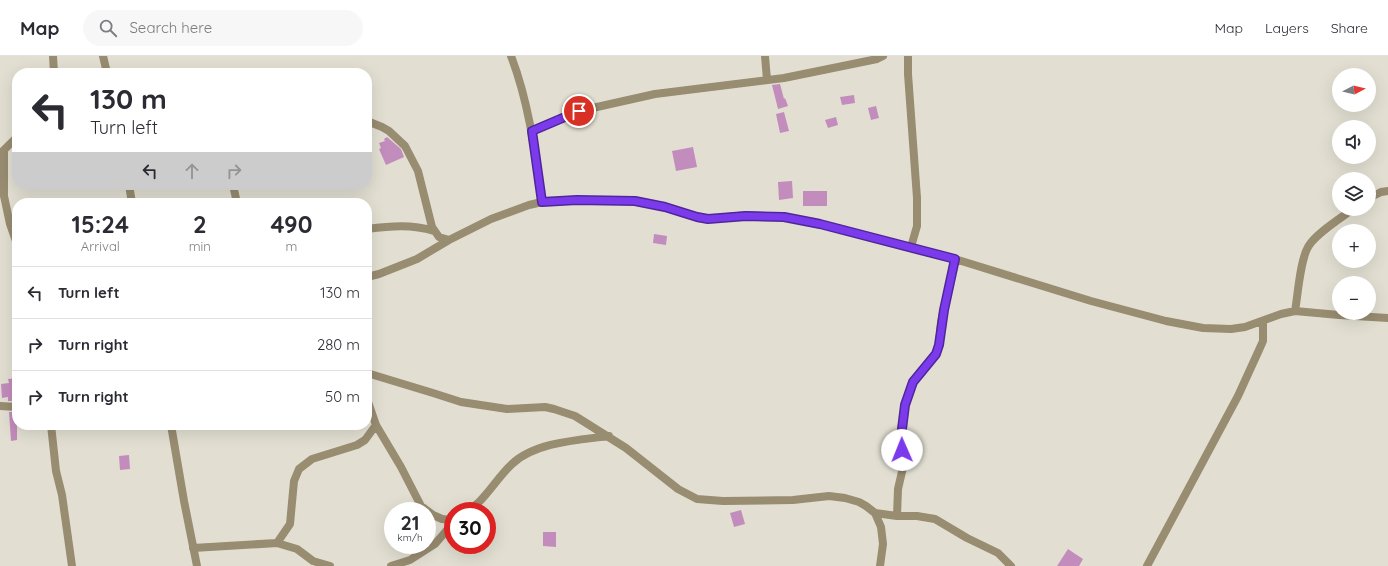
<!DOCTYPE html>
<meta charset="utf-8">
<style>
body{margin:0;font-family:Quicksand,sans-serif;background:#f7f7f7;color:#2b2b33;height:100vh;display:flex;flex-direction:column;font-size:15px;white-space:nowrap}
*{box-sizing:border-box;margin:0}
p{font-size:13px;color:#7c7c81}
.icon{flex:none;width:22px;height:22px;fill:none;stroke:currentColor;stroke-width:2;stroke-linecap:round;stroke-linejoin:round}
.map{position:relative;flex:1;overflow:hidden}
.panel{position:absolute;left:12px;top:142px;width:360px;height:232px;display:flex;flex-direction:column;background:#fff;border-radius:16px;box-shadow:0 4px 16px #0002}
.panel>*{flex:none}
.guide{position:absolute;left:12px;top:12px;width:360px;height:122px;border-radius:16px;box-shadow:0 4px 16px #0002;background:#fff;color:#2b2b33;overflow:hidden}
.needle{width:26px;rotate:83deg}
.tools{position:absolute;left:1332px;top:12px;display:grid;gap:8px}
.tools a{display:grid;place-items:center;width:44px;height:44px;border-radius:50%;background:#fff;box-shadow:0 4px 16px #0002;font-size:20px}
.speed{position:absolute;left:384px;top:446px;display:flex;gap:8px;font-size:20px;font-weight:700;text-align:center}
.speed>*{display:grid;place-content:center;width:52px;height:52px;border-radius:50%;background:#fff;box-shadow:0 4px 16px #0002;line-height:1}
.speed small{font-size:10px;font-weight:400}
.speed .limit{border:6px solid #d22;background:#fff;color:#111}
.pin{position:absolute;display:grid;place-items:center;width:34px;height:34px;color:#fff;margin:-17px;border:2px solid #fff;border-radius:50%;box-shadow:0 1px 4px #0007}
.me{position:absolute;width:44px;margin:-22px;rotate:359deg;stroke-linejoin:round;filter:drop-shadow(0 0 3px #0008)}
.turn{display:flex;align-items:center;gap:14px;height:84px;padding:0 12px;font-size:18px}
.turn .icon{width:52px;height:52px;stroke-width:2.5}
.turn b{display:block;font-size:28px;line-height:34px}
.lanes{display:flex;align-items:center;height:38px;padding:0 12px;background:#0003;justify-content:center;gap:20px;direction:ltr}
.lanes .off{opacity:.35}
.eta{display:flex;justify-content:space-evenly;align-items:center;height:68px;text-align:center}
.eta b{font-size:24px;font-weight:800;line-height:28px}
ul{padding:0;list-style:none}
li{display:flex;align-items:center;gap:12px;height:52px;padding:0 12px;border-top:1px solid #e1e1e2}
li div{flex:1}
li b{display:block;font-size:15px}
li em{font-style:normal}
header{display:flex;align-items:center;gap:24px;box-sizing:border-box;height:56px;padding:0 20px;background:#fff;border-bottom:1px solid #e1e1e2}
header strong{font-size:19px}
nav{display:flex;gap:22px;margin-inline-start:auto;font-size:14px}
.search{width:280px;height:36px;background:#f7f7f7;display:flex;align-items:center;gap:10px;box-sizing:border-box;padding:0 14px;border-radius:22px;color:#7c7c81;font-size:15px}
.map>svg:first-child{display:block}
.building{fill:#c28cbc}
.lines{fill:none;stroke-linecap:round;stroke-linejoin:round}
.minor{stroke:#988c71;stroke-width:8}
.route-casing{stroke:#51269a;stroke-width:10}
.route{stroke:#7c3aed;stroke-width:7}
</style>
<header>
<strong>Map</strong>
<div class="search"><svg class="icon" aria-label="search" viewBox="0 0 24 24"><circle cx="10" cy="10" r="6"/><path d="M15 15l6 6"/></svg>Search here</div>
<nav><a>Map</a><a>Layers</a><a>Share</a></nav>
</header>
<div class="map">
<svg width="1388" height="510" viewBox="0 0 1388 510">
<rect width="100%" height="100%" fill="#e2dfd2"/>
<path class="building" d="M780,28l4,15 1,-1 3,8 -10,3 -6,-24z
M854,39l1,8 -13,2 -2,-8z
M876,50l3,12 -8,2 -3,-12z
M784,56l5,19 -9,2 -4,-19z
M836,61l2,8 -10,3 -3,-8z
M387,81l14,12 3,8 -18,8 -7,-16 2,-1 -2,-5 6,-2 -1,-2z
M693,91l4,20 -21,4 -4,-20z
M792,125l1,17 -14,2 -1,-18z
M803,135h24v15h-24z
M654,178l13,2 -1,9 -13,-2z
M17,322v23h-9v-4l-6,1 -1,-14 8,-1 -1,-4z
M9,356h8v28l-6,1z
M129,399l1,14 -10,1 -1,-14z
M741,454l4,14 -11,3 -4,-14z
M543,476h13v15l-13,-1z
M1068,493l15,10 -4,7h-22z"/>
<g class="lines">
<path class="minor" d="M53,0l1,17
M103,0l4,17
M511,0c18,47 24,96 31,146
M765,0l2,24
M908,0v18l9,124v28l-6,21
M367,65l15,6 7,4 16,15 13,25 14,56 7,10 10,3
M532,75l47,-20 76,-17 129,-16 93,-19 6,-3
M4,94v46l6,28 7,20
M1,97l16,-16
M129,129l3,18
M233,129l4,18
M1369,142l12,-6 7,-1
M367,173c23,-3 45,-5 67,2
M367,221l12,-3 38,-15 32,-19 42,-21 38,-14 13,-3 35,-2 58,1 30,6 32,10 11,2 39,-4 37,2 36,7 135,35 136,42 75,20 37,7 28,1 14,-2 36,-13 14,-3 44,4 49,3
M1295,255c3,-17 5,-50 13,-64 7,-13 33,-29 45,-38
M367,317l66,20 28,9 46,7 38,-2 9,2 21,7 51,32 52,41 19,10 26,2 70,-1 36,-4 16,2 14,4 7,4 9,7 6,14 2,17 -3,22
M367,343l9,26 25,42 20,39 12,9 9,4 11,1
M0,350l17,1
M51,369l5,46 6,24 10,71
M171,369l13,76 13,65
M467,455c4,-3 9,-6 12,-9 12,-12 21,-27 33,-38 23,-22 67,-24 97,-28
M875,457l22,3h20l18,3 32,19 31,15 13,13
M897,460l1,-27 6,-26 -3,-26 4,-32 8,-23 23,-28 3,-9 2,-23 14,-63
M277,487l13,-19 4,-43 5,-12 13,-10 45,-14 8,-5 11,-15
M193,492l84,-5 20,6 16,12 17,5
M391,510l19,-6 25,-16 18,-21
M1147,510l91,-170 21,-46 4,-9v-20"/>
</g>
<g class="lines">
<g class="route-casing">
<path id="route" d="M579,55l-47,20 10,71 35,-2 58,1 30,6 32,10 11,2 38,-3 38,1 36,7 135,35 -11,51 -5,35 -3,9 -23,28 -8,23 -4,32 1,13"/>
</g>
<use href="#route" class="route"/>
</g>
</svg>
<div class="tools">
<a><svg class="needle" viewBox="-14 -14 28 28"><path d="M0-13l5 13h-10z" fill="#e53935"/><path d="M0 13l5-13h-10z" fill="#7c7c81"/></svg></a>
<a><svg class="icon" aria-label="sound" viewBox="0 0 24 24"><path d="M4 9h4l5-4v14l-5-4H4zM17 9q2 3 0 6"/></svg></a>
<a><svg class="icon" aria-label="layers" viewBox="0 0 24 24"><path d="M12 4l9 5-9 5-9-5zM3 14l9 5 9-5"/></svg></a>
<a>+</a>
<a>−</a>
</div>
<div class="speed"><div>21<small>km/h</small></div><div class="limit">30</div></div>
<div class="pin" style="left:579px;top:55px;background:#d93025"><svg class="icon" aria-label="arrive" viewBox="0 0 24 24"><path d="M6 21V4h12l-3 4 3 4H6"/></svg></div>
<svg class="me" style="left:902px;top:394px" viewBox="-20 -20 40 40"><circle r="19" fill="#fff"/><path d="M0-13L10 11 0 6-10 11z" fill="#7c3aed"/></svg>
<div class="guide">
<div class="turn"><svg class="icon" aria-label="left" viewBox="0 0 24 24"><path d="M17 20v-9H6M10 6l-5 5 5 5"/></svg><div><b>130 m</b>Turn left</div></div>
<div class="lanes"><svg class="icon" aria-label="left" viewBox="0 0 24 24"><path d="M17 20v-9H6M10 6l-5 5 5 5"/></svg><svg class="icon off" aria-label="ahead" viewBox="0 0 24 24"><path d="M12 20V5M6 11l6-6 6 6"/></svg><svg class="icon off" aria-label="right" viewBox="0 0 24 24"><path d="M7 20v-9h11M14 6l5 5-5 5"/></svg></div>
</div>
<section class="panel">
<div class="eta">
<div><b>15:24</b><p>Arrival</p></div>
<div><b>2</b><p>min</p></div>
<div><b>490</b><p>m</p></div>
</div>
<ul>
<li><svg class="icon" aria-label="left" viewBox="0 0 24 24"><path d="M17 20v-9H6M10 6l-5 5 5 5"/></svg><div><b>Turn left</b></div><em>130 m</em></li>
<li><svg class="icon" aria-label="right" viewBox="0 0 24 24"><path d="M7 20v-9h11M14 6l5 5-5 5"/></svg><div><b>Turn right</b></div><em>280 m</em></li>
<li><svg class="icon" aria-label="right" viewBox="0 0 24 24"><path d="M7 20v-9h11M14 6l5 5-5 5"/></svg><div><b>Turn right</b></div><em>50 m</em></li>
</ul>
</section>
</div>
